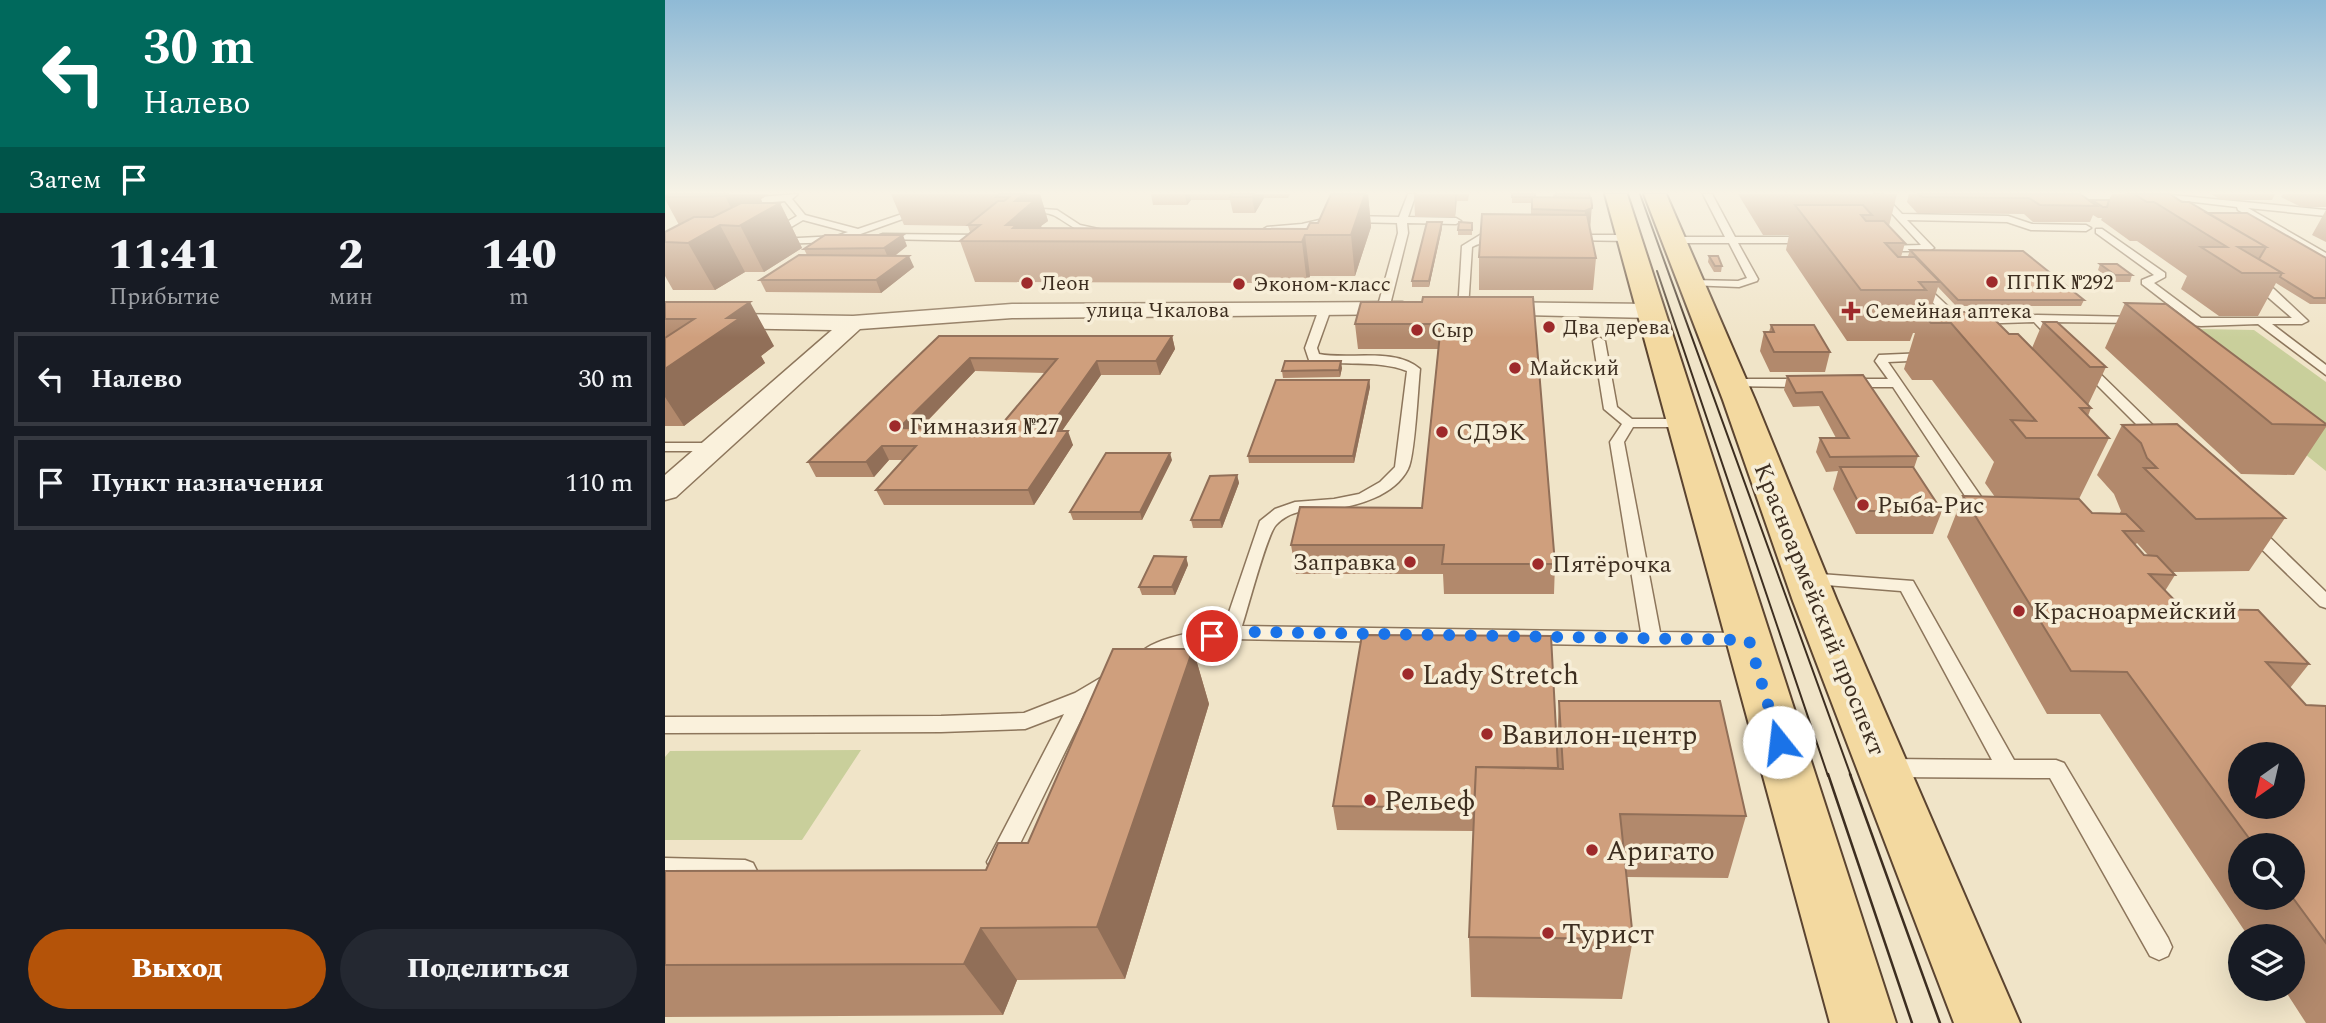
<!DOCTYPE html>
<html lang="ru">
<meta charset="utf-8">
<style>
body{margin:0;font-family:Spectral,serif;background:#242831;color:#f1f3f6;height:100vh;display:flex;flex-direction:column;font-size:26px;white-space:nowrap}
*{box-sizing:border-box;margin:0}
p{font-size:23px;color:#9ea1a6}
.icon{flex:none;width:38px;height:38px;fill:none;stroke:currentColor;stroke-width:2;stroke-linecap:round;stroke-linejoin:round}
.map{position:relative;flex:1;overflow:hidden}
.drawer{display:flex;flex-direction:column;background:#171b24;width:665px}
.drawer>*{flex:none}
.hud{background:#00695c;color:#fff;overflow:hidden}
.needle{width:46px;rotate:214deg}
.tools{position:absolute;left:1563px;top:742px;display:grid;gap:14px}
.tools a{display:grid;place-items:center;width:77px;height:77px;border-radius:50%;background:#171b24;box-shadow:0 7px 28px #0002;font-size:35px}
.pin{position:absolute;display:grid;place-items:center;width:60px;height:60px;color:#fff;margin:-30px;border:4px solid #fff;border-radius:50%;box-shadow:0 2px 7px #0007}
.me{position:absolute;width:77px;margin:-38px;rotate:344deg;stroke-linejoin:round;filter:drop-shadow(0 0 5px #0008)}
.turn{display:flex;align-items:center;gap:24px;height:147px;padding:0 28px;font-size:32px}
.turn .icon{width:91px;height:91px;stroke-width:2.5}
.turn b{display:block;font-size:49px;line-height:60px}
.then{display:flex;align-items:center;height:66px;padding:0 28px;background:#0003;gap:14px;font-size:26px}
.eta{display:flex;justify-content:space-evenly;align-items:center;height:119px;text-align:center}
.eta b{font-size:42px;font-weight:800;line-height:49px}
.button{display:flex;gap:14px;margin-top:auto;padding:14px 28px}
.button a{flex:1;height:80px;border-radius:42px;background:#b45309;color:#fff;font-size:28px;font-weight:800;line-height:80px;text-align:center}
.button a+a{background:#242831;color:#f1f3f6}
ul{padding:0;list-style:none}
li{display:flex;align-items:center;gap:21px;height:94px;margin:0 14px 10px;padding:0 14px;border:4px solid #363941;border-radius:0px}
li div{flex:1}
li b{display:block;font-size:26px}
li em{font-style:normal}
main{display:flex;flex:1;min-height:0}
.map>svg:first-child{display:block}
.green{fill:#c9cf9b}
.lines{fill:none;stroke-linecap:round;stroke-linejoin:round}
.lane-casing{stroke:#8d765c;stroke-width:3}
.street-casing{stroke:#8d765c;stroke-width:3}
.primary-casing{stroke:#5b4430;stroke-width:4}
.lane{fill:#faf1dc;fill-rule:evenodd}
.street{fill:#faf1dc;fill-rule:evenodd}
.primary{fill:#f3d9a0;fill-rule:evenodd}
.tram-far1{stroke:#3d2e20;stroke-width:2}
.tram{stroke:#3d2e20;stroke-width:2.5}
.wall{fill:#b2896c;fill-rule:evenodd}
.shaded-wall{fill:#916f58}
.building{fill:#cf9f7d;stroke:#916f58;stroke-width:2;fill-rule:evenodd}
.route{stroke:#1a73e8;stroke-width:12;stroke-dasharray:0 21.6}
.poi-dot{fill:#9e2a2b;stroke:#f7eed8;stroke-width:2.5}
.labels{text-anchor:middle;stroke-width:7;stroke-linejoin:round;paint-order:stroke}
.far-poi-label{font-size:21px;fill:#3d2e20;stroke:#f7eed8;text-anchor:start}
.far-street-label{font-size:21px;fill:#3d2e20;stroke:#f7eed8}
.poi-label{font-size:24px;fill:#3d2e20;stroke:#f7eed8;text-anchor:start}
.street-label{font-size:24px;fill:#3d2e20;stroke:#f7eed8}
.near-poi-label{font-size:28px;fill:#3d2e20;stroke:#f7eed8;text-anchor:start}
</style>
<main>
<section class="drawer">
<div class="hud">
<div class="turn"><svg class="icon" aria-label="left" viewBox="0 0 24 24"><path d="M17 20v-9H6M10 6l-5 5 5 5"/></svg><div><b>30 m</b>Налево</div></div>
<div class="then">Затем<svg class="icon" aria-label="arrive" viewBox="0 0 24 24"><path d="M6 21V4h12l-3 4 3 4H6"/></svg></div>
</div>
<div class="eta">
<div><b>11:41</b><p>Прибытие</p></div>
<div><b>2</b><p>мин</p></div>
<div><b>140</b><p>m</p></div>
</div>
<ul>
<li><svg class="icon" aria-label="left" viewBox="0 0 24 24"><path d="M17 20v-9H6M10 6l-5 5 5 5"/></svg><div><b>Налево</b></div><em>30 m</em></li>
<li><svg class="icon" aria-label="arrive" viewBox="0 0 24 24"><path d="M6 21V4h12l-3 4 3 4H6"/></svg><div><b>Пункт назначения</b></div><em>110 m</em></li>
</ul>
<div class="button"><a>Выход</a><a>Поделиться</a></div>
</section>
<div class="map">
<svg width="1661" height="1023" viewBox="0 0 1661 1023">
<rect width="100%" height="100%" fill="#f0e4c8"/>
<path class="green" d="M1483,328l106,2 72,52v89z
M196,750l-59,90h-137v-83l5,-6z"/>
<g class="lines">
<g class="lane-casing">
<path id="lane" d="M133,194l-6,5 13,16 53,14 59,-20 8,2 -87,31 -62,2 -2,-2 5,-3 58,-3 11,-4 -45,-12 -27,16h-6v-4l27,-16 -12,-15 -26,2 -4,-3 4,-3z
M351,194h10l-10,13 41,3 23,15 23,5c-18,11 -35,-8 -50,-15 -12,-5 -31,-2 -44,-4l-2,-7z
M743,194h8l-8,23 48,1 5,3 -5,3 -49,-1 1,10 -19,76 -6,3 -6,-3 21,-76 -1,-10 -47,-1 -5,-3 5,-3 49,1z
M1038,194h9l23,43h73l5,3 -5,3h-70l20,36 -1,2 -18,6 -51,-2v-4l4,-1 46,1 9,-3 -18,-35h-54l-5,-3 5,-3h50z
M1209,194h9l19,20 106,2 24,8 54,1 5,3 -5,3 -55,-1 -24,-8 -100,-2 27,28 -5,3h-40l-5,-3 1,-2 36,-1z
M1461,194h35l165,16v6l-78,-8 78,45v7l-88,-50 -1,-3z
M663,218l5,3 -2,2 -29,7 -35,3 -5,-3 5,-3 35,-3z
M1431,229h6l63,44v4l-11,6 47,35h91l-44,-38 9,-2 17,11 32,30 2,2 -6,3h-30l54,41v10l-68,-51 -57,2 -34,-3v-4l19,-1 -44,-34v-4l12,-5 -58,-42z
M218,234l100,1 5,3 -5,3 -103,-2v-4z
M815,235h20l5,3c-9,6 -21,2 -33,9l-4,62 -10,2 4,-65z
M907,235h57l5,3 -5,3 -60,-1v-4z
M1256,281l35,33 15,4 66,-3 101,2 6,3 -6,3 -91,-1 14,15 -6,4 -4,-1 -17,-18 -63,2 -23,-5 -32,-35z
M660,306l6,3 -14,39 2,6c30,6 76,-7 101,15 -2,18 -5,89 -12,100 -13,26 -51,38 -78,40 -20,1 -39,0 -54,16 -9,9 -28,83 -34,101l399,6 -31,-190 12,-18 -18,-15 -11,-68 6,-4 6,4 12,66 15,12h52l7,4 -7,4h-51l-9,15 36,190 88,1 7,2 2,5 -2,5 -103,1 -421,-7 -51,10 -35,17 -7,-2 -3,-5c13,-22 66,-28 89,-32l36,-106 15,-12 20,-7 39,-3 25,-5 21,-12 15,-15 12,-96c-31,-12 -66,-4 -98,-11l-4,-12 14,-39z
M1261,353l4,1v6l-42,2 105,152 -2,3h-12l-86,-130h-43l-6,-4 6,-4h38l-13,-18 4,-6z
M1419,361l4,1 77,75 2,3 -2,3h-10l-75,-75 -2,-3z
M1067,379h74l6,4 -6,4 -79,-1 -1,-3z
M0,443h49l7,4 -7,4h-49z
M1586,524l6,1 69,67v16l-6,-2 -75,-73 -2,-4z
M1142,573l106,8 101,179h42l8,3 104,175 4,9 -4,9 -9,4 -9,-4 -100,-178 -160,-1 -8,-3 -3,-6 3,-6 8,-3 102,1 -91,-169 -100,-8 -3,-4 3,-4z
M449,670l7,2 3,5 -3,5 -32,21 -82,167 -8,3 -8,-3 -4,-8 77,-148 -39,15 -84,3 -276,1v-16l276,-1 83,-3 51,-20z
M0,858l80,2 8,3 4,8 -4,8 -8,3 -80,-2z"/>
</g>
<g class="street-casing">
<path id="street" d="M737,302l8,2 3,5 -3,5 -398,4 -152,11 -184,168 -11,3v-25l167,-145 -167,-3v-14l188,3 159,-12z
M827,302l159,2 8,2 3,5 -3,5 -8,2 -167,-4 -3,-5 3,-5z"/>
</g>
<g class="primary-casing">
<path id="primary" d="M940,194h22l269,829h-66z
M979,194h22l89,206 82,201 183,422h-66l-161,-422 -70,-201z"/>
</g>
<use href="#lane" class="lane"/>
<use href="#street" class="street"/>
<use href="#primary" class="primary"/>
<path class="tram-far1" d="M975,194l211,582
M992,271l171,505"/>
<path class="tram" d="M1163,774l84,249
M1185,774l90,249"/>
</g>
<path class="wall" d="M104,194l-8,5 1,3 -1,1h19l22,45 -38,24h-19l-30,18h-42l-8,-14v-44l14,-7 -14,-26v-3z
M226,194h149l8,27 -7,5 1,2 265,1 11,-6 13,-29h37l3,33 -16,49h-45l-3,7 -332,-1 -15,-41 10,-9 -2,-6 -64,-1z
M486,194h139l-2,4h-24l-9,15h-22l-3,-13h-39l-4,5h-34z
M749,194h55l-1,7h-11l-2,16h-40z
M847,194l23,3h18v-3h36l1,35 6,29 -3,32h-114v-33l52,-43v-11h-19z
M1073,194h159l-8,32 16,17 -4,14h8l-1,-1 2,-6 174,50 -3,6h-125l-18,-19 -8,25 79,22 23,14 11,-26 63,45 -18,38 3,3 -3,8 21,22 -30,61 13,14 27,1 2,-3 -7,-17 -17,-19 25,-50 163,93 -36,53 -76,1 2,3 -10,16 18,18 126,55 -19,24 16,17 20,1v317h-20l-22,-34h9v-53h-45l-148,-222h-53l-100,-177 16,-41 32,1 -10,-14 9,-21 -62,-82h-20l-8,-11 11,-36h-2l-3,8h-63l-61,-91 3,-15h-26zM1472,543l11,12h-4l-9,-10zM1575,845h53v53h-53z
M1244,194h171l12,8v-2h17l3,-6h58l12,8 25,11 119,45v46h-16l-34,-21 -18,33h-39l-38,-27 6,-13 -50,-35h-7l-29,-21 1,-2h-4l-5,-3 -3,7h-57l-9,-8 -107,-1 -10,-11z
M1546,194h64l-3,6h-51z
M1618,194h43v13h-25l-20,-10z
M1661,210v32l-14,-7z
M807,223v12h-14v-5z
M777,228l-13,59h-17v-6z
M242,246l-11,9 18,12 -33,26 -115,-1 -6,-12 47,-25 -3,-6z
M1044,256l13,10 -1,6h-7l-6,-10z
M1435,264l32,11 -2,7h-18l-14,-12z
M868,297l22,267 -1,30h-110l-1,-20h-147l-5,-29 131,-37 16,-159h-80l-3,-25 67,-22z
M0,302l109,44 -13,10 4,7 -81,63h-19z
M1460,303l201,121v3l-32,48 -53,-1 -136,-126z
M1106,325l59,27 -5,20h-55l-10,-21 4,-19h5z
M274,336h233l3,13 -15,26h-59l-39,56 11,14 -39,60h-150l-8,-15 26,-30h-13l-15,17h-58l-8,-15zM310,371l71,2 -49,57 -77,-1z
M677,368l-2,9 -57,1 -1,-7z
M1198,375l55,81 -4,12 28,43 -9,23h-77l-23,-45 5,-18 -12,1 -10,-20 4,-14h16l-17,-32 -26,1 -9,-17 3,-14z
M704,380l1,7 -16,76h-105l-1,-7z
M507,460l-30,60h-69l-3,-8z
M572,475l2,8 -17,45h-29l-2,-8z
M521,557l2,8 -13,30h-33l-3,-8z
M528,649l16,55 -84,275 -108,1 -14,35 -338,2v-146l321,-1 42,-27z
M894,701l187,115 -18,62 -101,-1 6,62 -11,60 -151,-2 -2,-60 4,-106 -136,-1 -4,-24 224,-65z"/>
<path class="shaded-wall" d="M46,194h58l-8,5 1,3 -5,3 23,-2 22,45 -38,24 -39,-76z
M358,194h17l8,27 -7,5 5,14 -40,-15 9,-24z
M520,194h5l1,6 -4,5z
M589,194h10v4l-9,15 -3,-16z
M700,194h3l3,33 -16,49 -4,-41z
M790,194h2l-2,23z
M927,205l-2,25 -6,2 1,-21z
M777,222v6l-13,59v-6z
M55,225l25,47 -30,18 -27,-47z
M238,235l4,11 -18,14 -5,-12z
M640,235l5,41 -3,7 -5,-41z
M244,256l5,11 -33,26 -5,-13z
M85,302l24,44 -13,10 4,7 -81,63 -19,-29v-28l62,-51z
M507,336l3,13 -15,26 -4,-14z
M305,358l5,13 -69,72 -7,-15z
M432,361l4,14 -49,70 -5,-14z
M676,361l1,7 -2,9 -1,-7z
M704,380l1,7 -16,76 -1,-7z
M403,431l5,14 -39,60 -6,-15z
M217,446l7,14 -15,17 -8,-15z
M505,453l2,7 -30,60 -2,-8z
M572,475l2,8 -17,45 -2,-8z
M521,557l2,8 -13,30 -3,-8z
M528,649l16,55 -84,275 -28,-52z
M316,928l36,52 -14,35 -39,-51z"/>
<path class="building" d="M3,194h61l-4,2 -60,1z
M334,194h24l-8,7h19l-28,24h10l-3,3 294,1 3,-6h8l13,-29h34l-14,41h-46l-3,7 -342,-1 20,-16h-12l30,-24h6l5,-4h-13z
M566,194h23l-2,3h-22z
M847,194h23v3h-23z
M891,194h33l1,4 -34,-1z
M1254,194h161l17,12 -57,-1 -11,-7 -107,-1z
M1469,194h36l12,8h7l77,45h-28l44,26h-40l-41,-26h26l-73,-45h-7z
M867,197l59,1 1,7v3l-7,3 -53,-2z
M1427,200h17l-2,7h-4z
M76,203h39l-41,23 -19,-1 -32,18 -23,-1v-10l29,-15h19z
M1130,205h68l9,10h-11l5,6h18l21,22h-20l13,14h17l25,25h-21l7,8h-65z
M1542,213h40l79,45v40h-12l-34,-21 2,-4 -23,-14 7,-12z
M817,214l105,1 9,43 -117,-1z
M762,222h15l-13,59h-17z
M794,222l13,1v7h-14z
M160,235h78l-19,13 -80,1z
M1245,250l113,1 61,49h-126z
M134,255l110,1 -33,24h-116z
M1044,256h9l4,10h-7z
M1435,264h17l15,11h-17z
M758,297h110l22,267h-113l2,-19h-153l9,-38 122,1 19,-184h-86l6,-22h61z
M0,302h85l-23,16h13l-75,51v-31l29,-19h-29z
M1460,303l41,1 160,120v1l-54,-1z
M1256,312h66l22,22h9l73,74h-11l29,30h-83l-15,-18 25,1 -85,-98h-20z
M1378,322h14l49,45h-16z
M1106,325h43l16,27h-56l-10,-20h10z
M274,336h233l-16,25h-59l-50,70h21l-40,59h-152l40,-44h-34l-16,16h-58zM305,358l87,1 -60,71 -98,-2z
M620,361h56l-2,9 -57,1z
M1198,375l55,81 -88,1 -10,-19h29l-27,-46 -26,1 -9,-17z
M611,380h93l-16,76h-105z
M1512,424l108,94 -89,1 -52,-51h13l-10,-10 -6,-15 -19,-18z
M441,453h64l-30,59h-70z
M1175,467h73l29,44h-79z
M572,475l-17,45h-29l19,-44z
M1298,496l116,3 13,14 34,1 17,17h-20l21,24 13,1 18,19 -26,-1 34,35 75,1 51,54 -43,-2 40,43 20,1v237l-33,-45v-53h-39l-127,-173 -56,-1zM1575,754h53v53h-53z
M489,556l32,1 -14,30h-33z
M697,635l189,1 7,132 -82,-1 -2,41 -141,-2z
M448,649h80l-96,278 -116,1 -17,36 -299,1v-94l321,-1 12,-27h30z
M894,701h161l26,115 -126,-2 13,125 -164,-2 7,-170 87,2z"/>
<linearGradient id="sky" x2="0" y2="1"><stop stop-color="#8fbad6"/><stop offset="0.57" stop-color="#f8f3e6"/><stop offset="1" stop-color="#f8f3e6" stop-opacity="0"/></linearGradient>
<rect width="1661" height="338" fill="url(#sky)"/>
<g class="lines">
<path class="route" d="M547,636l19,-4h26l492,8 30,102"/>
</g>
<g class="poi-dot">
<circle cx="1327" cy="282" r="7"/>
<circle cx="362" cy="283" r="7"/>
<circle cx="574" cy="284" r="7"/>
<path d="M1182.5 300.5h7v7h7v7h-7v7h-7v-7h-7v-7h7z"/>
<circle cx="884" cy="327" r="7"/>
<circle cx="752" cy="330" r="7"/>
<circle cx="850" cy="368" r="7"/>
<circle cx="230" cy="426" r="7"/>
<circle cx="777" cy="432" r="7"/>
<circle cx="1198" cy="505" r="7"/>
<circle cx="745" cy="562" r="7"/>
<circle cx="873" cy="564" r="7"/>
<circle cx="1354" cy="611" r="7"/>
<circle cx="743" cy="674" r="7"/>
<circle cx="822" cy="734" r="7"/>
<circle cx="705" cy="800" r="7"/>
<circle cx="927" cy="850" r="7"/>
<circle cx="883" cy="933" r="7"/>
</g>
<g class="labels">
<g class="far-poi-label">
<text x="1341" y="289">ПГПК №292</text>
<text x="376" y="290">Леон</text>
<text x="588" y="291">Эконом-класс</text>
<text x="1200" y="318">Семейная аптека</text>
<text x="898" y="334">Два дерева</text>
<text x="766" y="337">Сыр</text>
<text x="864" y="375">Майский</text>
</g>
<g class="far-street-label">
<text x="493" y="317">улица Чкалова</text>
</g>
<g class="poi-label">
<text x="244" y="434">Гимназия №27</text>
<text x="791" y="440">СДЭК</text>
<text x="1212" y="513">Рыба-Рис</text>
<text x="731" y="570" text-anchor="end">Заправка</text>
<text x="887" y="572">Пятёрочка</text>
<text x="1368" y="619">Красноармейский</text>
</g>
<g class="street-label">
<text transform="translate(1155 609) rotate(68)" y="8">Красноармейский проспект</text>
</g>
<g class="near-poi-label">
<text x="757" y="684">Lady Stretch</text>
<text x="836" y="744">Вавилон-центр</text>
<text x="719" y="810">Рельеф</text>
<text x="941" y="860">Аригато</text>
<text x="897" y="943">Турист</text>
</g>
</g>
</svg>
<div class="tools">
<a><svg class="needle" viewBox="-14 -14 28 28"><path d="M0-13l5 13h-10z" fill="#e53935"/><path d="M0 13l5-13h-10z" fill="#9ea1a6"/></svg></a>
<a><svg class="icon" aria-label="search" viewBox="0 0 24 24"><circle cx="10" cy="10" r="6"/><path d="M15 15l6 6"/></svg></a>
<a><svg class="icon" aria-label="layers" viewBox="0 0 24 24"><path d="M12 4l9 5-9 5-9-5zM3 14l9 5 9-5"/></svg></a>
</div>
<div class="pin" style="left:547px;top:636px;background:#d93025"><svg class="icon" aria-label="arrive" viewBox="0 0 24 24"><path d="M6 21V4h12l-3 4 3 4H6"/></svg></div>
<svg class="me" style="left:1114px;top:742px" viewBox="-20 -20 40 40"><circle r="19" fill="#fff"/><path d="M0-13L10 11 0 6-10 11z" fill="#1a73e8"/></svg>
</div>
</main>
